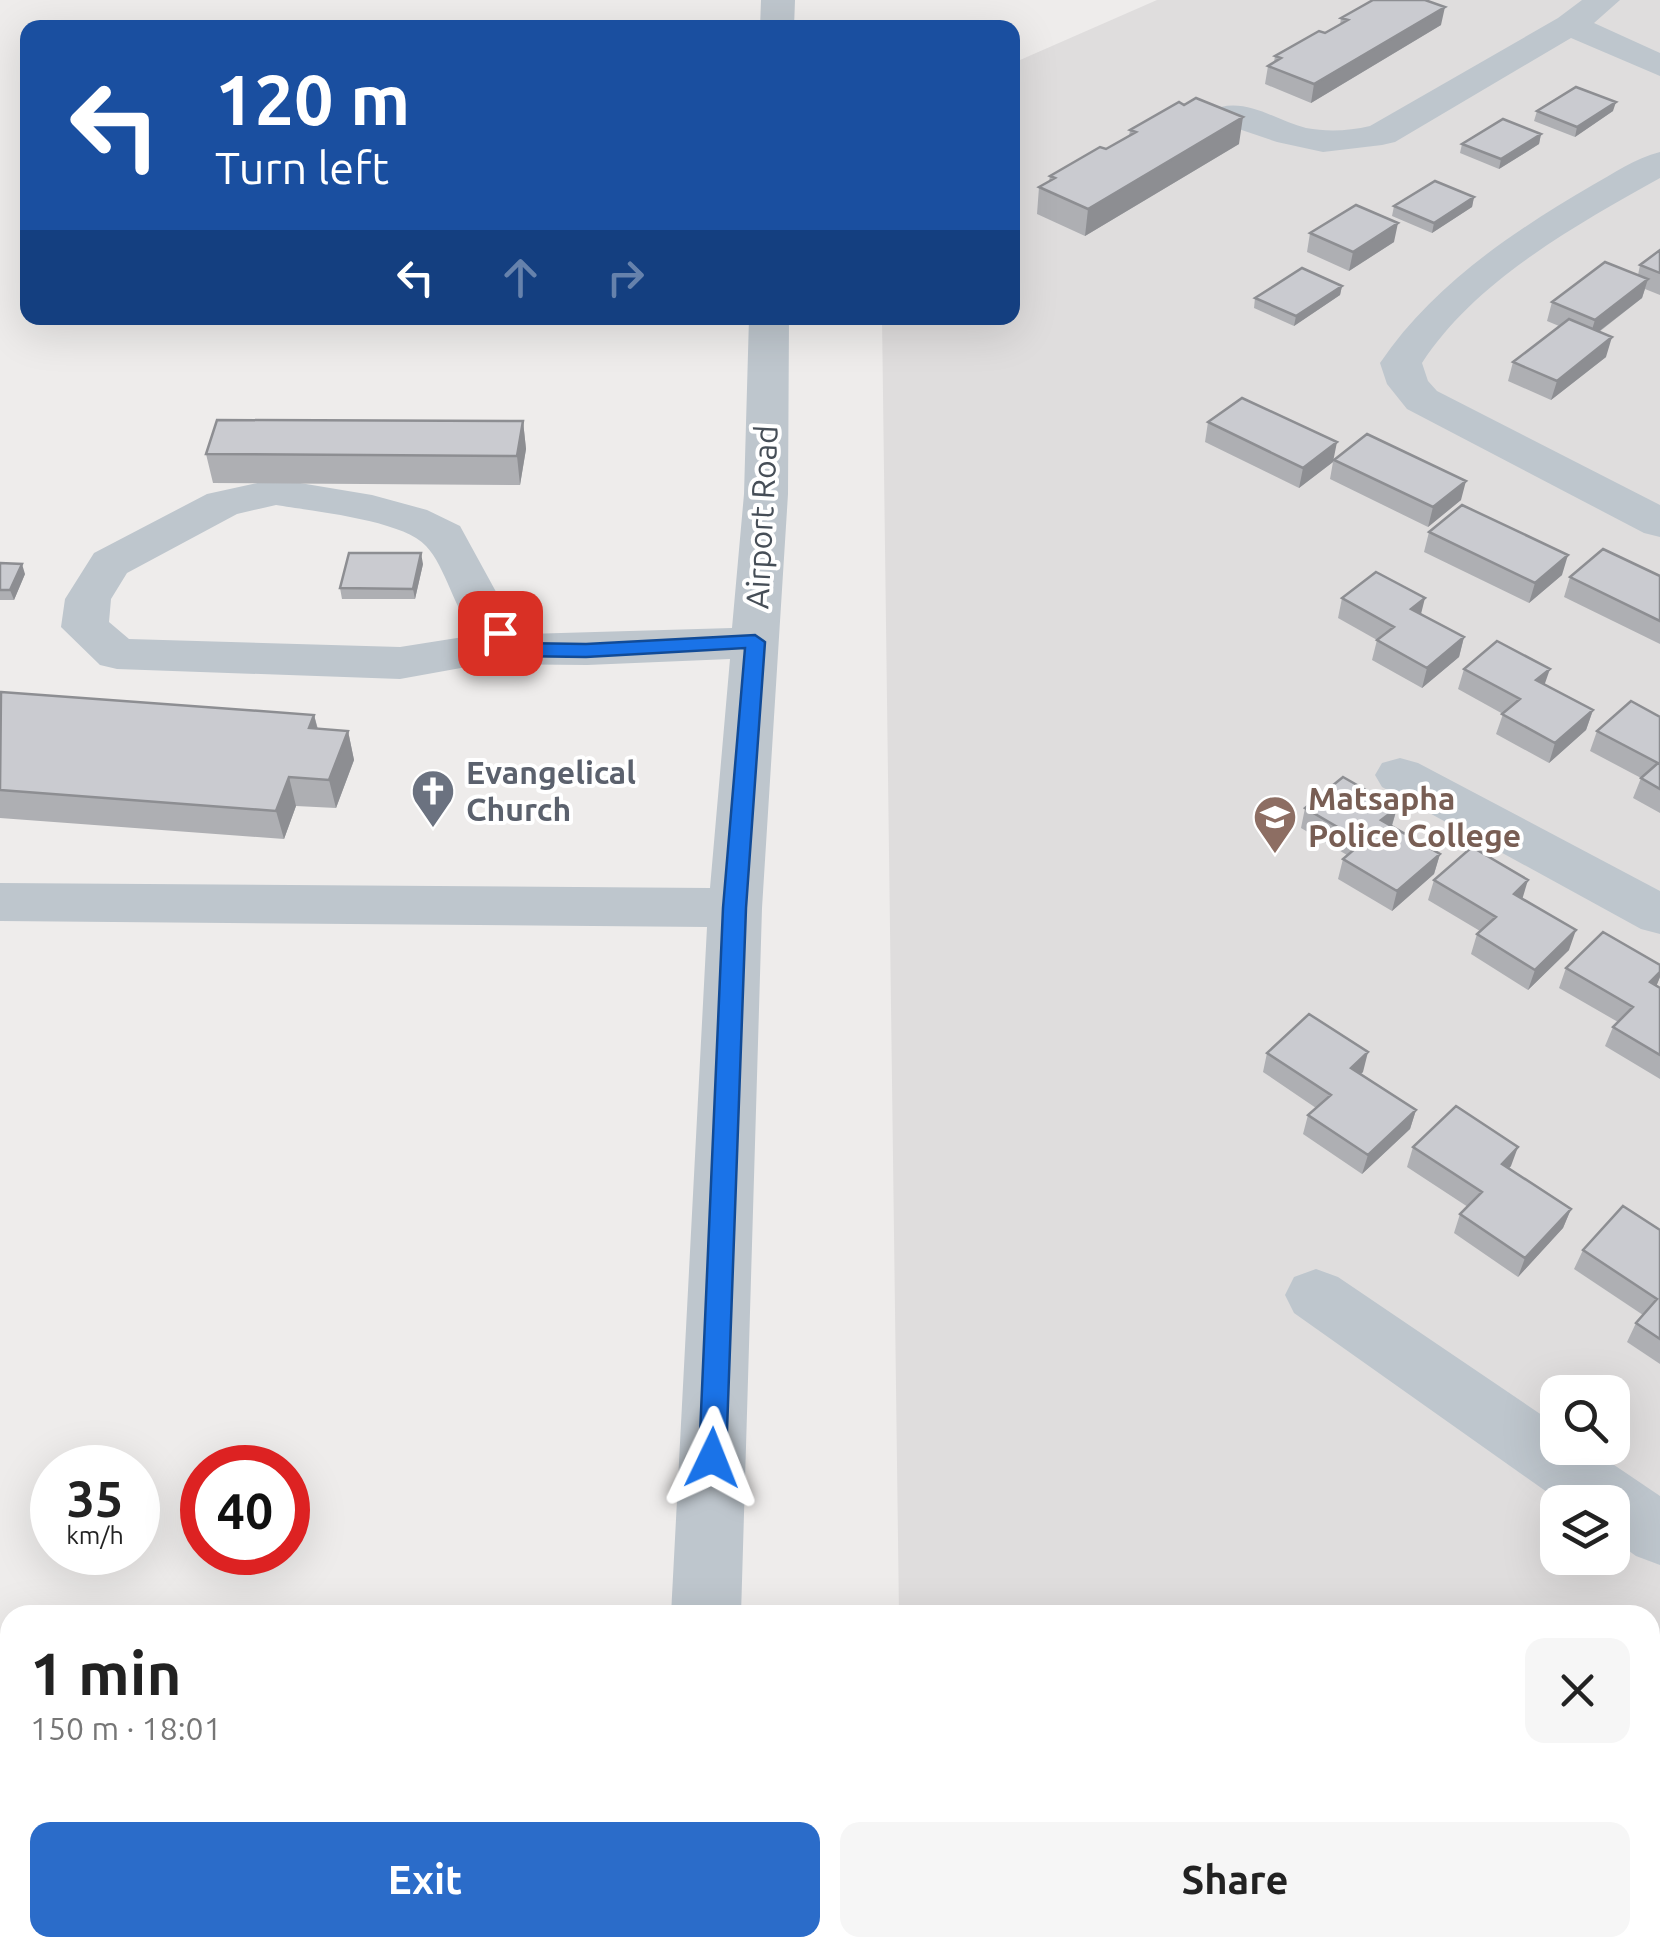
<!DOCTYPE html>
<meta charset="utf-8">
<style>
body{margin:0;font-family:Ubuntu,sans-serif;background:#f6f6f6;color:#222;height:100vh;display:flex;flex-direction:column;font-size:38px;white-space:nowrap}
*{box-sizing:border-box;margin:0}
p{font-size:32px;color:#767676}
.icon{flex:none;width:55px;height:55px;fill:none;stroke:currentColor;stroke-width:2;stroke-linecap:round;stroke-linejoin:round}
.map{position:relative;flex:1;overflow:hidden}
.panel{position:absolute;left:0px;top:1605px;width:1660px;height:352px;display:flex;flex-direction:column;background:#fff;border-radius:30px 30px 0 0;box-shadow:0 10px 40px #0002}
.panel>*{flex:none}
.hud{position:absolute;left:20px;top:20px;width:1000px;height:305px;border-radius:20px;box-shadow:0 10px 40px #0002;background:#1a4fa0;color:#fff;overflow:hidden}
.fabs{position:absolute;left:1540px;top:1375px;display:grid;gap:20px}
.fabs a{display:grid;place-items:center;width:90px;height:90px;border-radius:20px;background:#fff;box-shadow:0 10px 40px #0002;font-size:50px}
.speed{position:absolute;left:30px;top:1445px;display:flex;gap:20px;font-size:50px;font-weight:700;text-align:center}
.speed>*{display:grid;place-content:center;width:130px;height:130px;border-radius:50%;background:#fff;box-shadow:0 10px 40px #0002;line-height:1}
.speed small{font-size:25px;font-weight:400}
.speed .limit{border:15px solid #d22;background:#fff;color:#111}
.pin{position:absolute;display:grid;place-items:center;width:85px;height:85px;color:#fff;margin:-42px;border-radius:20px;box-shadow:0 5px 15px #0006}
.me{position:absolute;width:110px;margin:-55px;rotate:2deg;stroke-linejoin:round;filter:drop-shadow(0 0 8px #0008)}
.turn{display:flex;align-items:center;gap:35px;height:210px;padding:0 30px;font-size:45px}
.turn .icon{width:130px;height:130px;stroke-width:2.5}
.turn b{display:block;font-size:70px;line-height:85px}
.lanes{display:flex;align-items:center;height:95px;padding:0 30px;background:#0003;justify-content:center;gap:50px;direction:ltr}
.lanes .off{opacity:.35}
.round{display:grid;place-items:center;flex:none;width:105px;height:105px;border-radius:20px;background:#f6f6f6}
.summary{display:flex;align-items:center;justify-content:space-between;height:170px;padding:0 30px}
h1{font-size:60px;font-weight:700;line-height:75px}
.primary-button{display:flex;gap:20px;margin-top:auto;padding:20px 30px}
.primary-button a{flex:1;height:115px;border-radius:20px;background:#2b6cc9;color:#fff;font-size:40px;font-weight:700;line-height:115px;text-align:center}
.primary-button a+a{background:#f6f6f6;color:#222}
.map>svg:first-child{display:block}
.education{fill:#dfdddd;fill-rule:evenodd}
.lines{fill:none;stroke-linecap:round;stroke-linejoin:round}
.minor{fill:#bec6cd;fill-rule:evenodd}
.wall{fill:#aeafb3}
.shaded-wall{fill:#8d8e92}
.building{fill:#cacbd0;stroke:#8d8e92;stroke-width:2.5}
.route{fill:#1a73e8;stroke:#114b97;stroke-width:2.5}
.labels{text-anchor:middle;stroke-width:8;stroke-linejoin:round;paint-order:stroke}
.street-label{font-size:32px;fill:#464e57;stroke:#fff}
.worship-label{font-size:32px;font-weight:bold;fill:#5b616d;stroke:#fff;text-anchor:start}
.education-label{font-size:32px;font-weight:bold;fill:#785e54;stroke:#fff;text-anchor:start}
</style>
<div class="map">
<svg width="1660" height="1956" viewBox="0 0 1660 1956">
<rect width="100%" height="100%" fill="#eeeceb"/>
<path class="education" d="M1157,0h503v1956h-757v-8h747v-333h-751l-17,-1297h130l1,-255zM1558,1392h54v56h-54zM1558,1502h54v56h-54z"/>
<g class="lines">
<path class="minor" d="M761,0h34l-1,28h-34z
M1582,0h38l-26,23 66,30v23l-89,-38 -176,104 -13,3 -59,7 -46,-10 -56,-19 -5,-8 5,-8c29,-7 57,14 85,21 21,4 43,3 64,-2l188,-108z
M1660,152v26c-84,47 -185,103 -238,185l6,18 9,10 223,114v32l-16,-4 -237,-124 -20,-25 -7,-21c53,-78 131,-130 211,-177 22,-12 44,-28 69,-34z
M749,318h40l-1,176 -26,414 -21,707h-70l36,-688 -707,-6v-38l710,5 20,-229 -143,6 -104,-1 -83,15 -283,-10 -17,-4 -39,-38 4,-28 29,-46 113,-59 69,-15 96,16 55,15 33,16 46,84 21,24 205,-6 12,-134zM276,505c35,6 127,15 150,41 20,21 28,64 50,89l-76,12 -271,-8 -20,-17 2,-23 16,-26 110,-59z
M1400,758l18,5 242,128v43l-19,-5 -259,-142 -7,-12 7,-12z
M1316,1269l22,8 220,149v22h31l71,48v69l-24,-9 -24,-17v-37h-51l-267,-189 -9,-18 9,-18z
M1660,1638v121l-10,-4v-113z
M654,1948h76v8h-76z
M1224,1948h76l1,8h-76z"/>
</g>
<path class="wall" d="M1341,18l100,7 -130,78 -46,-19 3,-18 6,-4 1,-6 65,-31z
M1537,111h76l-38,26 -41,-16z
M1130,130l109,14 -154,92 -48,-22 2,-27 10,-6 1,-5 56,-27 23,-13z
M1541,134l-2,10 -40,25 -39,-16 2,-9z
M1474,197l-2,10 -40,26 -40,-17 2,-10z
M1310,233l84,9 -45,29 -42,-19z
M1660,250v45l-15,-6 -3,9 -43,34 7,25 -55,43 -43,-19 5,-19 46,-36 -12,-5 5,-19 86,-27 2,-10z
M1342,286l-2,9 -46,31 -40,-18 1,-10z
M523,421l3,28 -6,36 -307,-2 -7,-29z
M1208,422l126,37 127,41 -33,27 -98,-48 3,-17 -34,26 -94,-46z
M1429,532l133,43 -33,28 -105,-51z
M0,563l25,11 -11,26h-14z
M423,564l-8,35h-73l-2,-11z
M1660,576v68l-96,-47 6,-20z
M1342,598l79,16 43,23 -5,20 -37,31 -50,-28 5,-20 -39,-22z
M1464,669l81,16 48,25 -7,20 -37,33 -53,-29 7,-20 -45,-25z
M0,694l314,21 4,14 30,2 6,29 -18,48 -40,-2 -12,33 -284,-21z
M1660,717v96l-27,-15 8,-20 -51,-27 7,-20z
M1305,808h92l-5,18 48,28 -6,20 -42,37 -54,-32 5,-20 4,-4 -46,-27z
M1434,880l88,19 47,51 -41,40 -57,-36 6,-20 3,-3 -52,-31z
M1660,965v12l-4,9 4,2v91l-55,-33 8,-19 5,-5 -59,-34 7,-20z
M1267,1053l96,19 -3,2 56,36 -6,19 -48,45 -59,-40 5,-19 8,-7 -53,-36z
M1413,1147l98,19 -2,2 62,41 -8,19 -45,49 -64,-44 6,-19 8,-7 -61,-40z
M1660,1230v134l-33,-22 9,-19 7,-8 -69,-46 9,-19z
M1446,1948h137l-5,7 -3,1h-128z"/>
<path class="shaded-wall" d="M1445,7l-4,18 -130,78 3,-19z
M1616,102l-3,9 -38,26 2,-10z
M1243,117l-4,27 -154,92 3,-27z
M1541,134l-2,10 -40,25 2,-10z
M1474,197l-2,10 -40,26 2,-10z
M1398,223l-4,19 -45,29 4,-19z
M1648,279l-6,19 -53,41 6,-19z
M1342,286l-2,9 -46,31 2,-10z
M1612,337l-6,20 -55,43 6,-19z
M523,421l3,28 -6,36 -3,-29z
M1337,442l-4,20 -34,26 4,-20z
M1466,481l-5,19 -33,27 5,-20z
M421,553l2,11 -8,35 -2,-10z
M1568,555l-6,20 -33,28 6,-20z
M22,564l3,10 -11,26 -4,-10z
M1425,598l-5,20 -9,-9z
M1464,637l-5,20 -37,31 5,-20z
M1550,669l-7,20 -7,-9z
M1593,710l-7,20 -37,33 6,-20z
M314,715l7,28 -12,-15z
M348,731l6,29 -18,48 -7,-28z
M289,777l7,29 -12,33 -8,-28z
M1397,808l-6,20 -10,-8z
M1440,854l-6,20 -42,37 5,-20z
M1528,880l-6,20 -8,-6z
M1576,930l-7,20 -41,40 7,-20z
M1660,972v5l-4,10 -6,-5z
M1368,1052l-5,20 -17,16 5,-20z
M1416,1110l-6,19 -48,45 6,-19z
M1518,1147l-7,19 -16,17 7,-19z
M1571,1209l-8,19 -45,49 7,-19z"/>
<path class="building" d="M1373,0h52l20,7 -131,77 -46,-18 13,-8 -6,-2 44,-25 6,2 23,-13 -7,-2z
M1576,87l40,15 -39,25 -40,-16z
M1196,98l47,19 -155,92 -49,-22 16,-9 -5,-2 50,-29 6,2 30,-17 -6,-2 49,-28 5,3z
M1503,119l38,15 -40,25 -39,-15z
M1435,181l39,16 -40,26 -40,-17z
M1356,205l42,18 -45,29 -43,-19z
M1660,250v23l-20,-8z
M1605,262l43,17 -53,41 -43,-18z
M1302,268l40,18 -46,30 -41,-18z
M1569,319l43,18 -55,44 -44,-19z
M1242,398l95,44 -34,26 -95,-46z
M217,420l306,1 -6,35 -311,-2z
M1367,434l99,47 -33,26 -99,-47z
M1462,505l106,50 -33,28 -106,-51z
M1603,549l57,27v45l-90,-44z
M349,553h72l-8,36 -73,-1z
M0,563l22,1 -12,26h-10z
M1376,572l49,26 -14,11 53,28 -37,31 -50,-28 17,-13 -52,-29z
M1497,641l53,28 -14,11 57,30 -38,33 -53,-29 18,-15 -56,-30z
M1,692l313,23 -5,13 39,3 -19,49 -40,-3 -13,34 -276,-21z
M1631,701l29,16v72l-19,-11 17,-15 -61,-32z
M1343,777l54,31 -16,12 59,34 -43,37 -54,-32 20,-17 -58,-34z
M1472,847l56,33 -14,14 62,36 -41,40 -58,-36 19,-17 -62,-37z
M1603,932l57,33v7l-10,10 10,6v67l-47,-28 20,-20 -67,-39z
M1309,1014l59,38 -17,16 65,42 -48,45 -60,-40 23,-20 -64,-42z
M1456,1106l62,41 -16,17 69,45 -46,49 -65,-44 22,-22 -69,-45z
M1623,1206l37,24v109l-24,-16 21,-24 -74,-49z
M1007,1948h112l1,8h-113z
M1461,1948h112l2,8h-112z"/>
<path class="route" d="M500,627l7,2 12,14 67,1 169,-9 10,7 -19,266 -20,550 -4,8 -10,4 -9,-4 -4,-8 24,-550 22,-260 -159,9 -72,-1 -7,-2 -17,-21z"/>
<defs>
<g id="church-pin" transform="scale(2.25)"><path d="M0 17L-7.5 6A9.5 9.5 0 1 1 7.5 6Z" fill="#6b7280" stroke="#fff"/><path d="M-1.2-6h2.4v3.5h3.3v2.4h-3.3V6h-2.4V-.1h-3.3v-2.4h3.3Z" fill="#fff"/></g>
<g id="university-pin" transform="scale(2.25)"><path d="M0 17L-7.5 6A9.5 9.5 0 1 1 7.5 6Z" fill="#8d6e63" stroke="#fff"/><path d="M0-5L7-2L0 1L-7-2ZM-4 1L0 2.5L4 1V4Q0 6-4 4Z" fill="#fff"/></g>
</defs>
<g fill-rule="evenodd">
<use href="#church-pin" x="433" y="791"/>
<use href="#university-pin" x="1275" y="817"/>
</g>
<g class="labels">
<g class="street-label">
<text transform="translate(762 517) rotate(-87)" y="11">Airport Road</text>
</g>
<g class="worship-label">
<text x="466" y="784">Evangelical<tspan x="466" dy="37">Church</tspan></text>
</g>
<g class="education-label">
<text x="1308" y="810">Matsapha<tspan x="1308" dy="37">Police College</tspan></text>
</g>
</g>
</svg>
<div class="fabs">
<a><svg class="icon" aria-label="search" viewBox="0 0 24 24"><circle cx="10" cy="10" r="6"/><path d="M15 15l6 6"/></svg></a>
<a><svg class="icon" aria-label="layers" viewBox="0 0 24 24"><path d="M12 4l9 5-9 5-9-5zM3 14l9 5 9-5"/></svg></a>
</div>
<div class="speed"><div>35<small>km/h</small></div><div class="limit">40</div></div>
<div class="pin" style="left:500px;top:633px;background:#d93025"><svg class="icon" aria-label="arrive" viewBox="0 0 24 24"><path d="M6 21V4h12l-3 4 3 4H6"/></svg></div>
<svg class="me" style="left:712px;top:1458px" viewBox="-20 -20 40 40"><path d="M0-17L14 15 0 8-14 15z" fill="#1a73e8" stroke="#fff" stroke-width="4"/></svg>
<div class="hud">
<div class="turn"><svg class="icon" aria-label="left" viewBox="0 0 24 24"><path d="M17 20v-9H6M10 6l-5 5 5 5"/></svg><div><b>120 m</b>Turn left</div></div>
<div class="lanes"><svg class="icon" aria-label="left" viewBox="0 0 24 24"><path d="M17 20v-9H6M10 6l-5 5 5 5"/></svg><svg class="icon off" aria-label="ahead" viewBox="0 0 24 24"><path d="M12 20V5M6 11l6-6 6 6"/></svg><svg class="icon off" aria-label="right" viewBox="0 0 24 24"><path d="M7 20v-9h11M14 6l5 5-5 5"/></svg></div>
</div>
<section class="panel">
<div class="summary"><div><h1>1 min</h1><p>150 m · 18:01</p></div><a class="round"><svg class="icon" aria-label="close" viewBox="0 0 24 24"><path d="M6 6l12 12M18 6L6 18"/></svg></a></div>
<div class="primary-button"><a>Exit</a><a>Share</a></div>
</section>
</div>
